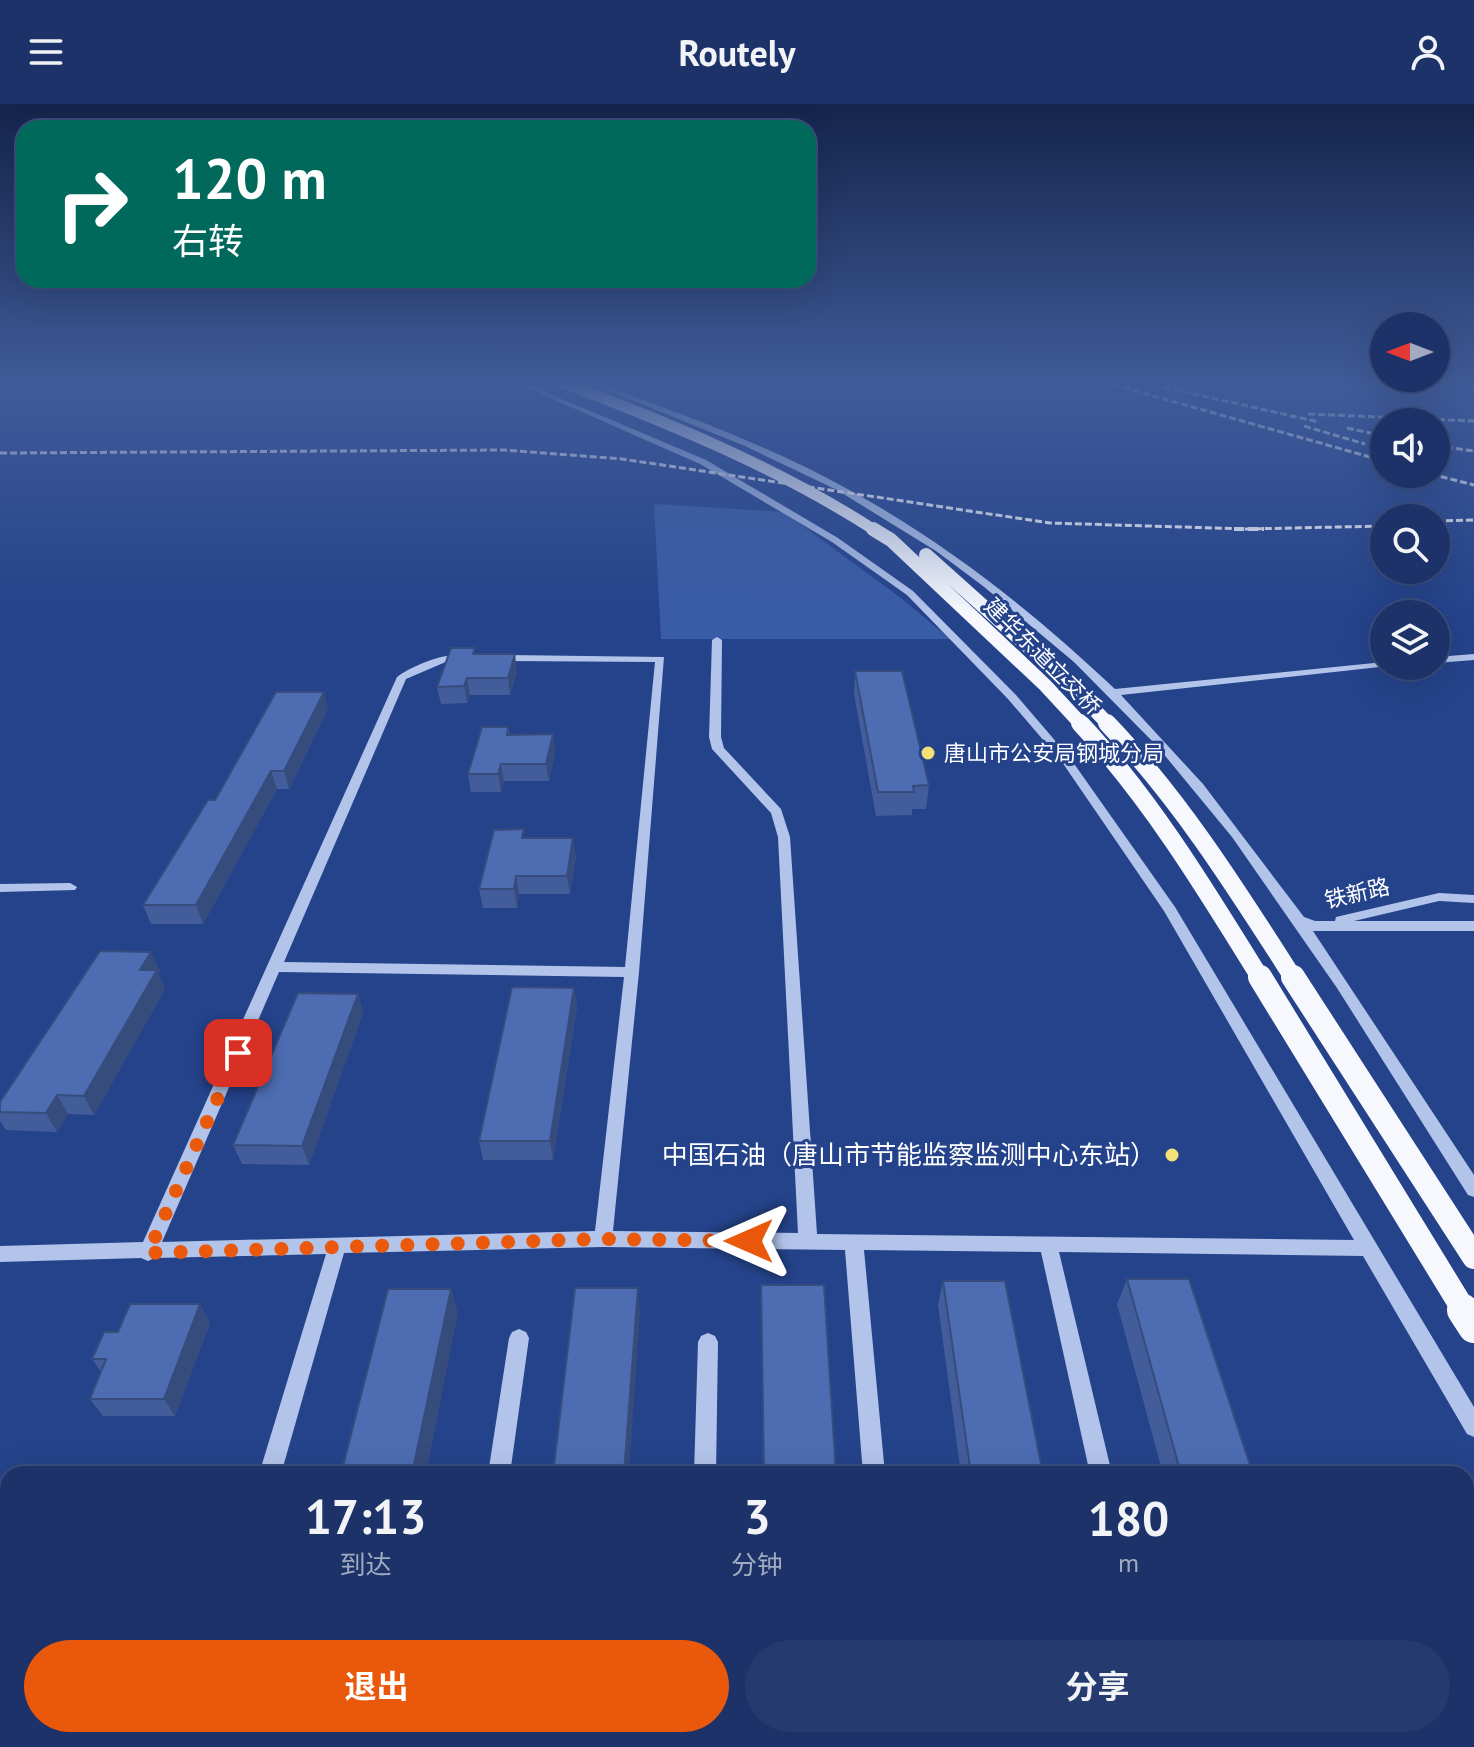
<!DOCTYPE html>
<html lang="zh">
<meta charset="utf-8">
<style>
body{margin:0;font-family:"PT Sans","Noto Sans SC",sans-serif;background:#253a6e;color:#f1f3f6;height:100vh;display:flex;flex-direction:column;font-size:30px;white-space:nowrap}
*{box-sizing:border-box;margin:0}
p{font-size:26px;color:#a0aac0}
.icon{flex:none;width:44px;height:44px;fill:none;stroke:currentColor;stroke-width:2;stroke-linecap:round;stroke-linejoin:round}
.map{position:relative;flex:1;overflow:hidden}
.panel{position:absolute;left:0px;top:1362px;width:1474px;height:282px;display:flex;flex-direction:column;background:#1c3268;border-radius:24px 24px 0 0;box-shadow:0 8px 32px #0002,0 0 0 2px #3a4d7c}
.panel>*{flex:none}
.hud{position:absolute;left:16px;top:16px;width:800px;height:168px;border-radius:24px;box-shadow:0 8px 32px #0002,0 0 0 2px #3a4d7c;background:#00695c;color:#fff;overflow:hidden}
.needle{width:52px;rotate:270deg}
.buttons{position:absolute;left:1370px;top:208px;display:grid;gap:16px}
.buttons a{display:grid;place-items:center;width:80px;height:80px;border-radius:50%;background:#1c3268;box-shadow:0 8px 32px #0002,0 0 0 2px #3a4d7c;font-size:40px}
.pin{position:absolute;display:grid;place-items:center;width:68px;height:68px;color:#fff;margin:-34px;border-radius:16px;box-shadow:0 4px 12px #0006}
.me{position:absolute;width:88px;margin:-44px;rotate:270deg;stroke-linejoin:round;filter:drop-shadow(0 0 6px #0008)}
.turn{display:flex;align-items:center;gap:28px;height:168px;padding:0 24px;font-size:36px}
.turn .icon{width:104px;height:104px;stroke-width:2.5}
.turn b{display:block;font-size:56px;line-height:68px}
.eta{display:flex;justify-content:space-evenly;align-items:center;height:136px;text-align:center}
.eta b{font-size:48px;font-weight:700;line-height:56px}
.button{display:flex;gap:16px;margin-top:auto;padding:16px 24px}
.button a{flex:1;height:92px;border-radius:48px;background:#ea580c;color:#fff;font-size:32px;font-weight:700;line-height:92px;text-align:center}
.button a+a{background:#253a6e;color:#f1f3f6}
header{display:flex;justify-content:space-between;align-items:center;height:104px;padding:0 24px;background:#1c3268;font-size:36px;font-weight:700}
.map>svg:first-child{display:block}
.green{fill:#395ca7}
.lines{fill:none;stroke-linecap:round;stroke-linejoin:round}
.minor{fill:#b2c4ea;fill-rule:evenodd}
.rail-far1{stroke:#fff;stroke-width:3;stroke-dasharray:7 3;stroke-linecap:butt}
.rail{stroke:#fff;stroke-width:4;stroke-dasharray:10 4;stroke-linecap:butt}
.major-bridge-far4{stroke:#f6f8fe;stroke-width:11}
.major-bridge-far3{stroke:#f6f8fe;stroke-width:14}
.major-bridge-far2{stroke:#f6f8fe;stroke-width:18}
.major-bridge-far1{stroke:#f6f8fe;stroke-width:24}
.major-bridge{stroke:#f6f8fe;stroke-width:32}
.wall{fill:#425d99}
.shaded-wall{fill:#364c7d}
.building{fill:#4d6cb2;stroke:#364c7d;stroke-width:2}
.route{stroke:#ea580c;stroke-width:14;stroke-dasharray:0 25.2}
.poi-dot{fill:#f4e176;stroke:#25438b;stroke-width:3}
.labels{text-anchor:middle;stroke-width:6;stroke-linejoin:round;paint-order:stroke}
.street-label{font-size:22px;fill:#fff;stroke:#25438b}
.poi-label{font-size:22px;fill:#fff;stroke:#25438b;text-anchor:start}
.near-poi-label{font-size:26px;fill:#fff;stroke:#25438b;text-anchor:end}
</style>
<header><svg class="icon" aria-label="menu" viewBox="0 0 24 24"><path d="M4 6h16M4 12h16M4 18h16"/></svg>Routely<svg class="icon" aria-label="person" viewBox="0 0 24 24"><circle cx="12" cy="8" r="4"/><path d="M4 21q1-7 8-7t8 7"/></svg></header>
<div class="map">
<svg width="1474" height="1643" viewBox="0 0 1474 1643">
<rect width="100%" height="100%" fill="#25438b"/>
<path class="green" d="M654,400l130,8 117,86 49,41h-289z"/>
<g class="lines">
<path class="minor" d="M514,278h8l184,78 132,78 75,53 103,104 54,63 105,149 299,500v30l-7,-3 -104,-178 -304,-4 53,222h-22l-49,-222 -177,-2 21,224h-22l-18,-224 -242,-3 -259,6 -63,221h-22l67,-220 -171,4 -7,3 -7,-3 -141,4v-16l143,-4 254,-565c16,-12 56,-29 74,-19l-5,3h-18l-42,18 -122,283 341,5 30,-305 -156,-1 -5,-3 5,-3 165,2 -25,315 -26,259 185,2 -20,-396 -7,-24 -59,-64 -3,-12 3,-97 5,-3 5,3 -1,97 3,11 57,61 9,28 27,397 537,6 -190,-329 -102,-149 -54,-63 -101,-104 -75,-53 -132,-78zM279,868l345,5 -29,254 -433,11z
M587,278h8c84,31 168,61 247,104 101,54 190,125 273,203l269,-27v4h5l-268,29 82,89 101,133 11,4h20l1,-4 103,-24 35,2v8l-35,-2 -85,20h120v10h-161l161,244v22l-6,-2 -131,-207 -105,-151 -75,-91 -83,-84 -91,-76 -47,-35 -99,-61 -92,-44z
M1474,550v6l-38,3v-6z
M70,779l7,4 -2,3 -75,2v-8z
M519,1225l7,3 3,6 -19,136h-22l21,-136 3,-6z
M708,1229l7,3 3,6 -2,132h-22l4,-132 3,-6z
M0,1401l8,1v22l-8,-1z
M178,1636h26l-2,7h-26z
M446,1636h26l-1,7h-26z
M687,1636h26l-1,7h-26z
M885,1636h26l1,7h-26z
M1151,1636h26l1,7h-26z"/>
<path class="rail-far1" d="M1104,278l280,79
M1163,283l156,35
M1308,310l166,7
M1304,322l61,18
M1347,324l37,8
M1436,342l38,5
M0,349l505,-3 117,9 428,64 197,6 137,-3
M1431,370l43,11
M1436,417l38,-1"/>
<path class="rail" d="M1234,425h30"/>
<path class="major-bridge-far4" d="M562,278c109,42 215,85 314,149"/>
<path class="major-bridge-far3" d="M873,425l18,11 154,145 37,40
M926,451l142,127 41,43"/>
<path class="major-bridge-far2" d="M1080,619c71,76 126,167 181,256
M1107,619c73,76 130,167 187,256"/>
<path class="major-bridge-far1" d="M1260,873l205,335
M1293,873l181,280"/>
<path class="major-bridge" d="M1463,1206l11,17"/>
</g>
<path class="wall" d="M476,550l41,17 -7,24h-40l-3,8 -26,1 -4,-17z
M855,567l74,114 -3,24h-14v6l-36,1 -22,-122z
M328,605l-39,80h-12l-74,135h-52l-8,-19z
M508,623l2,7h43l2,18 -6,29h-45l-3,11h-30l-3,-18z
M525,734l51,18 -6,38h-51l-2,14h-34l-4,-19z
M160,867l-2,2 7,16 -71,126 -26,-1 -11,18 -51,-2 -6,-9v-19z
M574,884l3,19 -24,153h-70l-4,-19z
M358,890l5,19 -54,152 -67,-1 -9,-19z
M1127,1175l126,195h-90l-46,-170z
M943,1177l100,193h-82l-23,-169z
M761,1181l75,189h-73z
M200,1200l10,19 -35,93h-72l-13,-17 11,-27 -9,-13z
M1245,1636h84l3,7h-94z"/>
<path class="shaded-wall" d="M515,550l2,17 -7,24 -2,-17z
M467,574l3,17 -3,8 -3,-17z
M324,588l4,17 -39,80 -5,-18z
M553,630l2,18 -6,29 -3,-17z
M501,660l3,17 -3,11 -3,-18z
M271,667l6,18 -74,135 -7,-19z
M573,734l3,18 -6,38 -3,-18z
M516,772l3,18 -2,14 -3,-19z
M151,848l9,19 -2,2 7,16 -71,126 -10,-19 56,-126z
M574,884l3,19 -24,153 -3,-19z
M358,890l5,19 -54,152 -7,-19z
M57,991l11,19 -11,18 -11,-19z
M638,1184l2,25 -11,161h-5z
M451,1185l7,24 -32,161h-14z
M200,1200l10,19 -35,93 -11,-17z
M0,1448l8,8v15l-8,15z"/>
<path class="building" d="M451,544h24l-2,6h42l-7,24h-41l-3,8 -27,1z
M855,567h47l27,114 -16,1 1,6h-36z
M276,588h48l-40,79h-13l-75,134h-53l65,-105h7z
M482,623h26l-1,8 46,-1 -7,30h-45l-3,10h-30z
M524,725l-2,9h51l-6,38h-51l-2,13h-35l15,-59z
M100,847l51,1 -11,18h17l-73,126 -27,-1 -11,18 -46,-1v-10z
M512,883l62,1 -24,153h-71z
M298,889l60,1 -56,152 -69,-1z
M1127,1175h62l64,195h-72z
M943,1177h62l38,193h-72z
M761,1181h63l12,189h-72z
M575,1184h63l-14,186h-71z
M388,1185h63l-39,185h-71z
M130,1200h70l-36,95h-74l16,-40h-14l12,-27h14z
M763,1636h83l1,7h-84z
M1090,1636l2,7h-85l-1,-5z
M1246,1636h83l3,7h-84z"/>
<linearGradient id="sky" x2="0" y2="1"><stop stop-color="#14254c"/><stop offset="0.55" stop-color="#405b98"/><stop offset="1" stop-color="#405b98" stop-opacity="0"/></linearGradient>
<rect width="1474" height="508" fill="url(#sky)"/>
<g class="lines">
<path class="route" d="M238,949l-90,200 455,-14 146,2"/>
</g>
<g class="poi-dot">
<circle cx="928" cy="649" r="8"/>
<circle cx="1172" cy="1051" r="8"/>
</g>
<g class="labels">
<g class="street-label">
<text transform="translate(1043 552) rotate(45)" y="8">建华东道立交桥</text>
<text transform="translate(1357 789) rotate(-13)" y="8">铁新路</text>
</g>
<g class="poi-label">
<text x="944" y="657">唐山市公安局钢城分局</text>
</g>
<g class="near-poi-label">
<text x="1156" y="1060">中国石油（唐山市节能监察监测中心东站）</text>
</g>
</g>
</svg>
<div class="buttons">
<a><svg class="needle" viewBox="-14 -14 28 28"><path d="M0-13l5 13h-10z" fill="#e53935"/><path d="M0 13l5-13h-10z" fill="#a0aac0"/></svg></a>
<a><svg class="icon" aria-label="sound" viewBox="0 0 24 24"><path d="M4 9h4l5-4v14l-5-4H4zM17 9q2 3 0 6"/></svg></a>
<a><svg class="icon" aria-label="search" viewBox="0 0 24 24"><circle cx="10" cy="10" r="6"/><path d="M15 15l6 6"/></svg></a>
<a><svg class="icon" aria-label="layers" viewBox="0 0 24 24"><path d="M12 4l9 5-9 5-9-5zM3 14l9 5 9-5"/></svg></a>
</div>
<div class="pin" style="left:238px;top:949px;background:#d93025"><svg class="icon" aria-label="arrive" viewBox="0 0 24 24"><path d="M6 21V4h12l-3 4 3 4H6"/></svg></div>
<svg class="me" style="left:749px;top:1137px" viewBox="-20 -20 40 40"><path d="M0-17L14 15 0 8-14 15z" fill="#ea580c" stroke="#fff" stroke-width="4"/></svg>
<div class="hud">
<div class="turn"><svg class="icon" aria-label="right" viewBox="0 0 24 24"><path d="M7 20v-9h11M14 6l5 5-5 5"/></svg><div><b>120 m</b>右转</div></div>
</div>
<section class="panel">
<div class="eta">
<div><b>17:13</b><p>到达</p></div>
<div><b>3</b><p>分钟</p></div>
<div><b>180</b><p>m</p></div>
</div>
<div class="button"><a>退出</a><a>分享</a></div>
</section>
</div>
